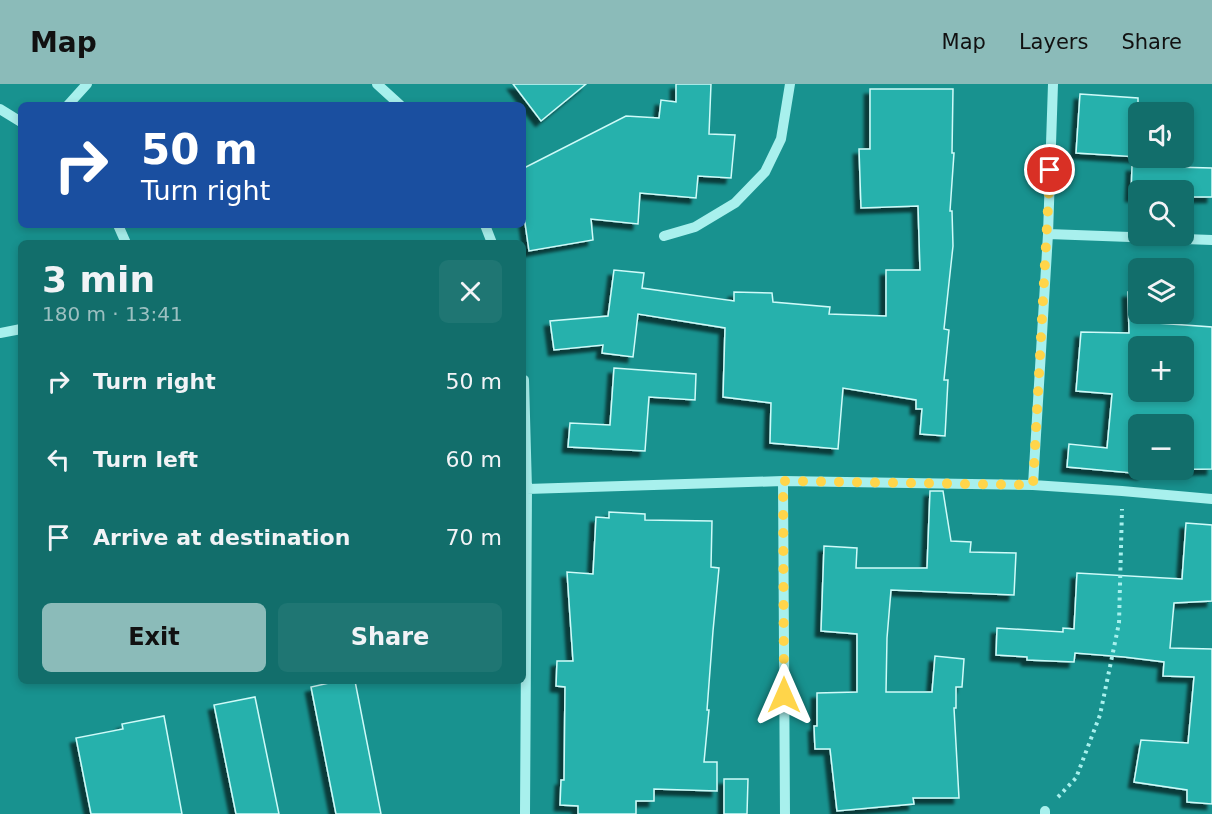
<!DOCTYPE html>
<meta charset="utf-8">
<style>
body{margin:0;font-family:"DejaVu Sans",sans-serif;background:#1f7673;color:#f1f3f6;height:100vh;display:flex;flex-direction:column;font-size:22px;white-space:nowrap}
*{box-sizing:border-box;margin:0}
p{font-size:20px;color:#9cc0c1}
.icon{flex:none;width:33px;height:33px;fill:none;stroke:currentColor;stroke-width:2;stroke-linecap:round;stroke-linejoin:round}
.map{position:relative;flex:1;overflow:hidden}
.panel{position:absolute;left:18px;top:156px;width:508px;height:444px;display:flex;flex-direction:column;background:#126e6b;border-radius:9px;box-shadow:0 3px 9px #0003}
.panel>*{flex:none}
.banner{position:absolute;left:18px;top:18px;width:508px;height:126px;border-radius:9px;box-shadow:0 3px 9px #0003;background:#1a4fa0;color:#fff;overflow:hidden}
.buttons{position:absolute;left:1128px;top:18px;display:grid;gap:12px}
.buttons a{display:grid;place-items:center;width:66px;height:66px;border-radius:9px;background:#126e6b;box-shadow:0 3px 9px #0003;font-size:30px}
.pin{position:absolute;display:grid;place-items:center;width:51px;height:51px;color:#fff;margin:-26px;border:3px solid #fff;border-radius:50%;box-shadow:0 2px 6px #0007}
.me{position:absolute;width:66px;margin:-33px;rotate:0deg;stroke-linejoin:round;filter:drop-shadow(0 0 4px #0008)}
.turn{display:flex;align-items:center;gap:21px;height:126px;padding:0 24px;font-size:27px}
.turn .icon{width:78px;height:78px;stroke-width:2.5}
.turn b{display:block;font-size:42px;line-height:51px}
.round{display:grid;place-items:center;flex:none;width:63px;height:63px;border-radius:9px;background:#1f7673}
.summary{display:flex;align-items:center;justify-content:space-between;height:102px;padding:0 24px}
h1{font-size:36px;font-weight:700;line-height:45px}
.cta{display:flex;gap:12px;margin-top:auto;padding:12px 24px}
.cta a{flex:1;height:69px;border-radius:9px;background:#8bbbb9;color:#111;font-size:24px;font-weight:700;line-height:69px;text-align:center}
.cta a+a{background:#1f7673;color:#f1f3f6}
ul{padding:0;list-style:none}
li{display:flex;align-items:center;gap:18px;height:78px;padding:0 24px}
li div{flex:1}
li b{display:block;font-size:22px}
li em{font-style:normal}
header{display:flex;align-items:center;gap:36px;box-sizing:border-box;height:84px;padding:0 30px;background:#8bbbb9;color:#111}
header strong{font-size:28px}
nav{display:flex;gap:33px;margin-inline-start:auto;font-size:21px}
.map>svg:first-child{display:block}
.building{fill:#27b1ac;stroke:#cffbf9;stroke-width:1.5;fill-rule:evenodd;filter:url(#shadow)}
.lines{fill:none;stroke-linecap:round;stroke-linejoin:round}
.path{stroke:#a8f0ed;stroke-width:4;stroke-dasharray:3 4.5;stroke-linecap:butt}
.minor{stroke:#a8f0ed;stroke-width:10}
.route{stroke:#ffd54a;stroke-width:10;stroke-dasharray:0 18}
</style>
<header>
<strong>Map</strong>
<nav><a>Map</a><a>Layers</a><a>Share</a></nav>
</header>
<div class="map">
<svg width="1212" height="730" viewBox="0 0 1212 730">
<defs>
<filter id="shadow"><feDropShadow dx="-5.5" dy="5.5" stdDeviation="1.5" flood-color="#0009"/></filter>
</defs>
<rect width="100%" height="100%" fill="#18928f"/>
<path class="building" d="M513,0h73l-45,37z
M676,0h35l-2,50 26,1 -4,43 -33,-2 -2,22 -56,-5 -2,31 -47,-5 2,21 -64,11 -5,-35v-48l102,-52 33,2 2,-18 15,2z
M870,5h83l-1,64h2l-4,58h2l1,35 -9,83 5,1 -5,50h4l-3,56 -25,-2 2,-25h-6v-9l-73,-12 -5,61 -68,-6 1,-40 -48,-6 2,-69 -87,-14 -5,43 -31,-4 1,-8 -49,5 -4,-29 58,-5 6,-46 30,3 -2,15 92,13v-9l38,1 1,9 57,5 -1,7 57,2v-46h34l-2,-64 -57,2 -2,-59h11z
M1080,10l58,4v59l-62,-4z
M1132,82l80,2v29h-28v-7h-46v6h-7z
M1128,208h10v22h19v9l55,4v142l-68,1 -1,4 -76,-7 2,-23 38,4 5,-54 -36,-3 5,-59 48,1zM1138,262h46v46h-46zM1138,340h46v46h-46z
M614,284l82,6 -1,26 -46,-3 -4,54 -77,-4 2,-24 40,2z
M930,407h13l8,50 20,1 -1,10 46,1 -2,42 -123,-5 -4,48 -1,54h46l3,-36 29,3 -2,28h-6v21h-2l5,90h-46l1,6 -77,7 -7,-62h-15l-1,-23h3v-33l40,-1v-58l-36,-3 3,-85 33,2 -1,20h71z
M609,428l36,2v6l67,1 -1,46 8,1 -6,63 -6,79h2l-5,52h13v29l-63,-2v12h-18v13h-58v-8l-18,-1 1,-25h3l1,-93 -9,-1 1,-25h16l-6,-89 26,2 3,-57 13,1z
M1186,439l26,2v76l-38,2 -4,45 42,1v155l-25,-2v-12l-53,-8 7,-42 47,3 6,-66 -31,-1 1,-14 -40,-5 -49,-4 -1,9 -47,-2v-3l-31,-2 1,-27 66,4v-4l11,1 3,-56 105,6z
M338,597h17l26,133h-45l-25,-127z
M255,613l24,117h-43l-22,-109z
M164,632l18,98h-91l-15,-76 47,-9 -1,-5z
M724,695h24l-1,35h-23z"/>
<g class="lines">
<path class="path" d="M1058,713l18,-19 24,-63 19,-92 3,-114"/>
<path class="minor" d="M377,0l23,21
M68,21l19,-21
M0,25l21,13
M118,141l8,18
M485,141l7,18
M1048,150l164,6
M664,152l31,-9 40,-24 30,-31 16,-33 9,-55
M0,249l21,-4
M524,296l3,109 -2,325
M783,397l2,333
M1033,401l15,-251 5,-150
M527,405l256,-8 250,4 89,6 90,8
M1045,727v3"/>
</g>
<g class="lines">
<path class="route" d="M784,611l-1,-214 250,4 17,-315"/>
</g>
</svg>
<div class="buttons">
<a><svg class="icon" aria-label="sound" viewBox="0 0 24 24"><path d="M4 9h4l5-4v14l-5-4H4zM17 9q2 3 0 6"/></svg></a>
<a><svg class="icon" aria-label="search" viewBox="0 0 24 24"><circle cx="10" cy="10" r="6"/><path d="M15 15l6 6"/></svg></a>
<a><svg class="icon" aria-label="layers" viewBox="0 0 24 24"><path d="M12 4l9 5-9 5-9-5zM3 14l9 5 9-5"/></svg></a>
<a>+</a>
<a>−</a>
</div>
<div class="pin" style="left:1050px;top:86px;background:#d93025"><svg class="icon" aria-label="arrive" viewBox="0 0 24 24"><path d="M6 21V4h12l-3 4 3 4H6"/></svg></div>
<svg class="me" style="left:784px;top:611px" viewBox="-20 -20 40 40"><path d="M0-17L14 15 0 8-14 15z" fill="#ffd54a" stroke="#fff" stroke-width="4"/></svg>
<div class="banner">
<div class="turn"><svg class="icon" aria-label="right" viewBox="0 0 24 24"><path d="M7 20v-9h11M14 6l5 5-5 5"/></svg><div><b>50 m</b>Turn right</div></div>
</div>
<section class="panel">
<div class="summary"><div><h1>3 min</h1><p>180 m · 13:41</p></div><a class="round"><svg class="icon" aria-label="close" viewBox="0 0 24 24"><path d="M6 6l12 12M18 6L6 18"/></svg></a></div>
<ul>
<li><svg class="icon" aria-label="right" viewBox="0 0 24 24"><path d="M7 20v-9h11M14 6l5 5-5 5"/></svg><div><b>Turn right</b></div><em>50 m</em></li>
<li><svg class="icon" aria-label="left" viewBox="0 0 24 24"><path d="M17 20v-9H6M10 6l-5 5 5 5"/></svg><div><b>Turn left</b></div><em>60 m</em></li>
<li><svg class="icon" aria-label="arrive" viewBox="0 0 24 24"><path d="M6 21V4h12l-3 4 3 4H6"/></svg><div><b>Arrive at destination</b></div><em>70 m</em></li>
</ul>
<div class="cta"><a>Exit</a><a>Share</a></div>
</section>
</div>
